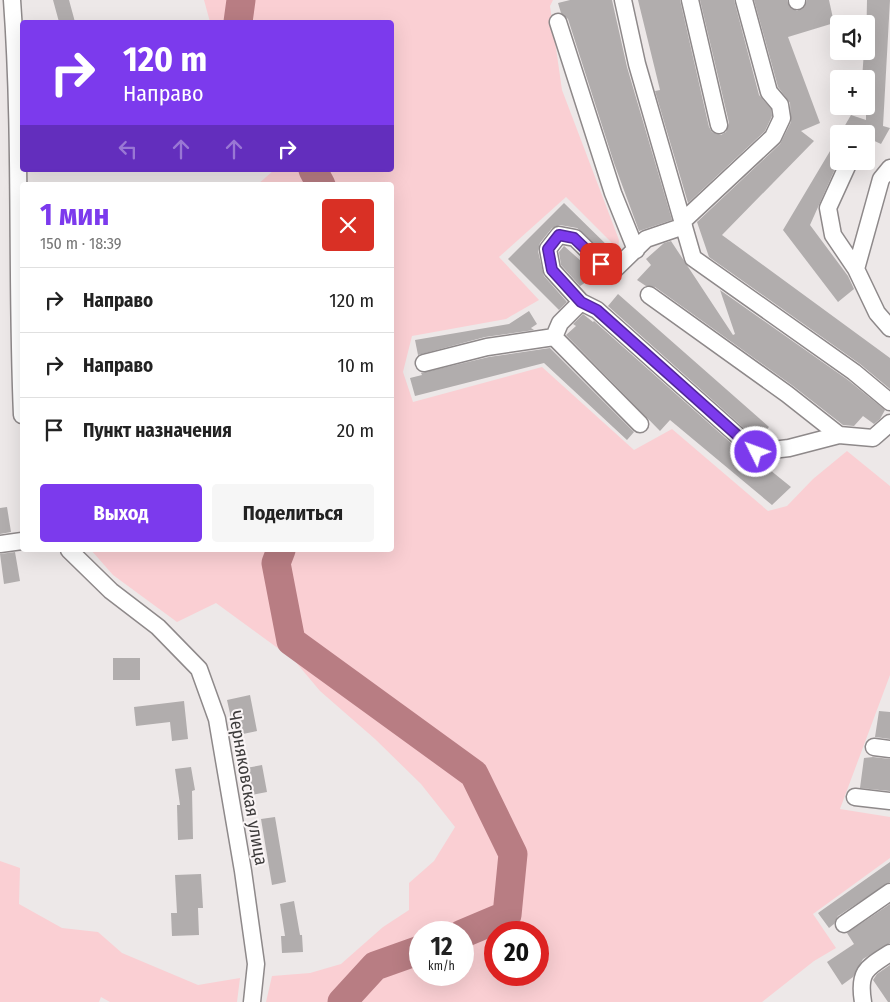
<!DOCTYPE html>
<html lang="ru">
<meta charset="utf-8">
<style>
body{margin:0;font-family:"Fira Sans Condensed",sans-serif;background:#f6f6f6;color:#222;height:100vh;display:flex;flex-direction:column;font-size:19px;white-space:nowrap}
*{box-sizing:border-box;margin:0}
p{font-size:16px;color:#767676}
.icon{flex:none;width:28px;height:28px;fill:none;stroke:currentColor;stroke-width:2;stroke-linecap:round;stroke-linejoin:round}
.map{position:relative;flex:1;overflow:hidden}
.panel{position:absolute;left:20px;top:182px;width:374px;height:370px;display:flex;flex-direction:column;background:#fff;border-radius:5px;box-shadow:0 5px 20px #0002}
.panel>*{flex:none}
.top-card{position:absolute;left:20px;top:20px;width:374px;height:152px;border-radius:5px;box-shadow:0 5px 20px #0002;background:#7c3aed;color:#fff;overflow:hidden}
.fabs{position:absolute;left:830px;top:15px;display:grid;gap:10px}
.fabs a{display:grid;place-items:center;width:45px;height:45px;border-radius:5px;background:#fff;box-shadow:0 5px 20px #0002;font-size:25px}
.speed{position:absolute;left:409px;top:921px;display:flex;gap:10px;font-size:25px;font-weight:700;text-align:center}
.speed>*{display:grid;place-content:center;width:65px;height:65px;border-radius:50%;background:#fff;box-shadow:0 5px 20px #0002;line-height:1}
.speed small{font-size:12px;font-weight:400}
.speed .limit{border:8px solid #d22;background:#fff;color:#111}
.pin{position:absolute;display:grid;place-items:center;width:42px;height:42px;color:#fff;margin:-21px;border-radius:10px;box-shadow:0 2px 8px #0006}
.me{position:absolute;width:55px;margin:-28px;rotate:312deg;stroke-linejoin:round;filter:drop-shadow(0 0 4px #0008)}
.turn{display:flex;align-items:center;gap:18px;height:105px;padding:0 20px;font-size:22px}
.turn .icon{width:65px;height:65px;stroke-width:2.5}
.turn b{display:block;font-size:35px;line-height:42px}
.lanes{display:flex;align-items:center;height:48px;padding:0 20px;background:#0003;justify-content:center;gap:25px;direction:ltr}
.lanes .off{opacity:.35}
.round{display:grid;place-items:center;flex:none;width:52px;height:52px;border-radius:5px;background:#f6f6f6}
.head{display:flex;align-items:center;justify-content:space-between;height:85px;padding:0 20px}
h1{font-size:30px;font-weight:700;line-height:38px;color:#7c3aed}
.primary-button{display:flex;gap:10px;margin-top:auto;padding:10px 20px}
.primary-button a{flex:1;height:58px;border-radius:5px;background:#7c3aed;color:#fff;font-size:20px;font-weight:700;line-height:58px;text-align:center}
.primary-button a+a{background:#f6f6f6;color:#222}
ul{padding:0;list-style:none}
li{display:flex;align-items:center;gap:15px;height:65px;padding:0 20px;border-top:1px solid #e0e0e0}
li div{flex:1}
li b{display:block;font-size:19px}
li em{font-style:normal}
.map>svg:first-child{display:block}
.green{fill:#facfd3;fill-rule:evenodd}
.lines{fill:none;stroke-linecap:round;stroke-linejoin:round}
.river{stroke:#b87d83;stroke-width:29}
.building{fill:#b1adad}
.minor-casing{stroke:#8e898a;stroke-width:19}
.minor{stroke:#fff;stroke-width:16}
.route-casing{stroke:#51269a;stroke-width:12}
.route{stroke:#7c3aed;stroke-width:9}
.labels{text-anchor:middle;stroke-width:4;stroke-linejoin:round;paint-order:stroke}
.street-label{font-size:18px;fill:#3e3c3c;stroke:#faf5f6}
</style>
<div class="map">
<svg width="890" height="1002" viewBox="0 0 890 1002">
<rect width="100%" height="100%" fill="#ede8e8"/>
<path class="green" d="M204,0h349l-3,6 12,84 57,150 -1,9 -52,-52 -67,60 40,43 -33,19 -94,17 -9,36 10,30 129,-35 92,83 38,-21 96,82 19,-5 26,-27 34,-28 43,35v189l-50,134 50,8v41l-77,56 23,34 -22,13 -52,41h-496l6,-26 38,-3 31,-9 42,-37 26,-17v-27l25,-22 21,-34 -34,-43 -46,-45 -55,-48 -26,-31 -78,-57 -39,19 -64,-47 -22,-25h300v-365h-134l17,-15h117v-148h-181zM420,932h42v43h-42zM495,932h43v43h-43z
M0,861l20,7 -1,36 43,24 36,4 24,21 76,32 42,-7 -3,24h-127l-9,-5 -2,5h-99z"/>
<g class="lines">
<path class="river" d="M238,22l3,-22
M313,170l8,15
M281,550l-5,13 15,78 183,133 39,80 -6,61 -45,19
M342,1002l33,-36 45,-16"/>
</g>
<path class="building" d="M53,0h16l6,22h-16z
M570,0h42l15,67 45,153 -33,11 -25,-68 -46,-144 -7,-6 -3,-10z
M638,0h42l29,127 3,5 9,3 5,-3 3,-9 -29,-123h34l25,95 12,14 1,7 -7,15 -77,72 -33,-112 5,-1z
M754,0h33l2,6 8,5 8,-5 2,-6h22l5,23 -46,14 32,86 -19,8 13,10 -92,94 168,123v31l-30,-25 -151,-107 -12,-35 83,-78 11,-22 -1,-19 -12,-16z
M867,0h23l-7,126 7,2 -9,16 -15,-7v-3h-26l11,-19 15,5v-41h-4l2,-28h2z
M839,136v24l-29,65 38,51 6,13 -16,13 -55,-72z
M564,203l52,51 -5,5 -34,-31 -17,-3 -8,3 -12,15 -2,8 6,25 23,26 -8,8 -51,-51z
M671,241l62,94 2,-1 -15,-44 128,90 37,30 -5,9 -6,5 -11,-8 -9,10 -11,-1 -50,-39 -138,-99 -9,-1 -9,-6 14,-15 -5,-6 18,-16z
M564,246l33,29 -17,11 -19,-21 -2,-13z
M618,294l151,133 -12,13 -149,-134z
M529,311l8,13 -6,4 3,2 -49,7 -67,18 -3,-15 94,-16z
M583,314l10,8 1,-1 155,138 11,3 31,25 -19,18 -102,-85 -10,11 -94,-96 10,-9 -3,-2z
M550,348l84,84 -7,8 -83,-77 -129,33 -5,-18 12,-3 -1,-2 68,-16z
M7,507l4,25 -11,2v-26z
M15,552l5,29 -16,3 -4,-30z
M113,658h27v22h-27z
M250,695l7,36 -14,3 -3,-17 -9,1 -4,-18z
M184,701l4,38 -16,2 -2,-19 -34,4 -2,-19z
M879,711l11,1v27l-15,-2z
M873,757l17,2v32l-30,-3 4,-30z
M262,765l5,27 -16,3 -5,-27z
M191,767l4,23 -3,1 1,48 -15,1 -1,-35h3l-5,-36z
M275,817l11,65 -14,3 -11,-66z
M890,862v20l-52,34 -4,8 -5,4 -11,-15z
M201,874l2,34h-5l1,27 -27,1 -1,-23h6l-2,-38z
M294,901l6,34h2l1,17 -21,1 -1,-17h4l-5,-32z
M890,904v39l-27,16 -10,18 -11,8 -15,-23 27,-18 -7,-11z
M890,965v37h-2l-15,-22 4,-6z"/>
<g class="lines">
<g class="minor-casing">
<path id="minor" d="M12,0c10,138 4,277 10,415
M623,0l14,64 56,194 161,114 36,30
M690,0l29,125
M797,0v1
M558,22l55,171 23,57
M849,162l-21,46 5,27 23,34 21,44 13,15
M683,221l90,-84 9,-19 -2,-13 -11,-13 -25,-92
M856,269l25,-90 9,-11
M649,295l138,99 52,41 34,3 17,-15
M581,302l-29,-32 -4,-21 11,-14 16,3 36,35 35,-34 38,-13
M424,363l63,-16 67,-10
M640,424l-86,-87 6,-14 21,-21 16,8 159,142 33,-4 50,-13
M0,544l22,-3
M69,550l42,41 47,36 41,42 18,50 26,152 13,93 -4,38
M874,747l16,2
M855,797l35,4
M844,924l46,-32
M863,1002c-5,-30 3,-34 27,-49"/>
</g>
<use href="#minor" class="minor"/>
</g>
<g class="lines">
<g class="route-casing">
<path id="route" d="M601,264l-27,-26 -15,-3 -11,14 4,21 29,32 16,8 159,142"/>
</g>
<use href="#route" class="route"/>
</g>
<g class="labels">
<g class="street-label">
<text transform="translate(248 788) rotate(80)" y="6">Черняковская улица</text>
</g>
</g>
</svg>
<div class="fabs">
<a><svg class="icon" aria-label="sound" viewBox="0 0 24 24"><path d="M4 9h4l5-4v14l-5-4H4zM17 9q2 3 0 6"/></svg></a>
<a>+</a>
<a>−</a>
</div>
<div class="speed"><div>12<small>km/h</small></div><div class="limit">20</div></div>
<div class="pin" style="left:601px;top:264px;background:#d93025"><svg class="icon" aria-label="arrive" viewBox="0 0 24 24"><path d="M6 21V4h12l-3 4 3 4H6"/></svg></div>
<svg class="me" style="left:756px;top:452px" viewBox="-20 -20 40 40"><circle r="17" fill="#7c3aed" stroke="#fff" stroke-width="3"/><path d="M0-11L8 9 0 5-8 9z" fill="#fff"/></svg>
<div class="top-card">
<div class="turn"><svg class="icon" aria-label="right" viewBox="0 0 24 24"><path d="M7 20v-9h11M14 6l5 5-5 5"/></svg><div><b>120 m</b>Направо</div></div>
<div class="lanes"><svg class="icon off" aria-label="left" viewBox="0 0 24 24"><path d="M17 20v-9H6M10 6l-5 5 5 5"/></svg><svg class="icon off" aria-label="ahead" viewBox="0 0 24 24"><path d="M12 20V5M6 11l6-6 6 6"/></svg><svg class="icon off" aria-label="ahead" viewBox="0 0 24 24"><path d="M12 20V5M6 11l6-6 6 6"/></svg><svg class="icon" aria-label="right" viewBox="0 0 24 24"><path d="M7 20v-9h11M14 6l5 5-5 5"/></svg></div>
</div>
<section class="panel">
<div class="head"><div><h1>1 мин</h1><p>150 m · 18:39</p></div><a class="round" style="background:#d93025;color:#fff"><svg class="icon" aria-label="close" viewBox="0 0 24 24"><path d="M6 6l12 12M18 6L6 18"/></svg></a></div>
<ul>
<li><svg class="icon" aria-label="right" viewBox="0 0 24 24"><path d="M7 20v-9h11M14 6l5 5-5 5"/></svg><div><b>Направо</b></div><em>120 m</em></li>
<li><svg class="icon" aria-label="right" viewBox="0 0 24 24"><path d="M7 20v-9h11M14 6l5 5-5 5"/></svg><div><b>Направо</b></div><em>10 m</em></li>
<li><svg class="icon" aria-label="arrive" viewBox="0 0 24 24"><path d="M6 21V4h12l-3 4 3 4H6"/></svg><div><b>Пункт назначения</b></div><em>20 m</em></li>
</ul>
<div class="primary-button"><a>Выход</a><a>Поделиться</a></div>
</section>
</div>
